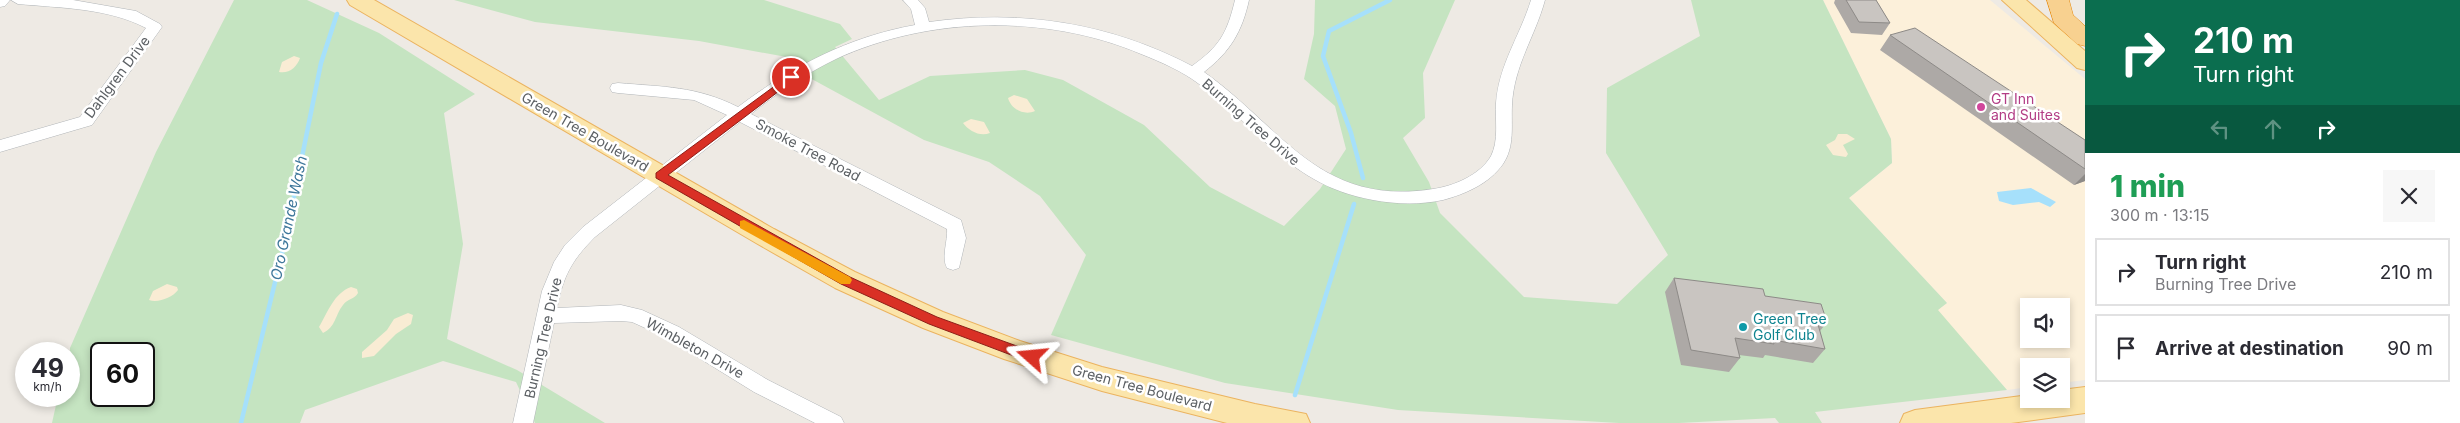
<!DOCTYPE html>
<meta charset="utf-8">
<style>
body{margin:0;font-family:Inter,sans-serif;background:#f7f7f7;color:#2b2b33;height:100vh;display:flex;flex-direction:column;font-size:19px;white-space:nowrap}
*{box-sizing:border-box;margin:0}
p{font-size:16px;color:#7c7c81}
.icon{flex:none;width:28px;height:28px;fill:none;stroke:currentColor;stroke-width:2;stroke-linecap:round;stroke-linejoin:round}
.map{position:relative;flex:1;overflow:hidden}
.panel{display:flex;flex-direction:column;background:#fff;width:375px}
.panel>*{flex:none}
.top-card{background:#0b6e4f;color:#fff;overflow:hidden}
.controls{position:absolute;left:2020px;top:298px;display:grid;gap:10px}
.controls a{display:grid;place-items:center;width:50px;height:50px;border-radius:0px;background:#fff;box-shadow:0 2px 8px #0003;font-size:25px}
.speed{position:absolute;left:15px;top:342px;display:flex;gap:10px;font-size:25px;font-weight:700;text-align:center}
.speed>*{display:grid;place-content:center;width:65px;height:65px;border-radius:50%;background:#fff;box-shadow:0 2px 8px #0003;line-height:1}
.speed small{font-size:12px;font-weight:400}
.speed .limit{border:2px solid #111;border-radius:8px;background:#fff;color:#111}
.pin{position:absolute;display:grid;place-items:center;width:42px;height:42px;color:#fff;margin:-21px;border:2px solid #fff;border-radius:50%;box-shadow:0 1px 5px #0007}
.me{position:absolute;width:55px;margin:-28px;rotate:288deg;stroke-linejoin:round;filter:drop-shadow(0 0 4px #0008)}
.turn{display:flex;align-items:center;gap:18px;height:105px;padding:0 25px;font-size:22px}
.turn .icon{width:65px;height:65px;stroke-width:2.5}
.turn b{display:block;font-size:35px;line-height:42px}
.lanes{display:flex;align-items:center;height:48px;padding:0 25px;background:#0003;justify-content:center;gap:25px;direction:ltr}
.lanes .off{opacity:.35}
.round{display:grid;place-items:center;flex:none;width:52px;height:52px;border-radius:0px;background:#f7f7f7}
.summary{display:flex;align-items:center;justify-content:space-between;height:85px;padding:0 25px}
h1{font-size:30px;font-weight:800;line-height:38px;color:#1e9e55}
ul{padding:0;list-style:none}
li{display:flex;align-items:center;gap:15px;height:68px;margin:0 10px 8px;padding:0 15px;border:2px solid #e1e1e2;border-radius:0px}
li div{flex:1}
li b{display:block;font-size:19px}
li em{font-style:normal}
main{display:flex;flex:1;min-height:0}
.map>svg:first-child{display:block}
.commercial{fill:#fcf0da;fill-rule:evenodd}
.green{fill:#c5e4c1;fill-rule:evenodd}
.sand{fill:#f9ecd4}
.water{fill:#a6e0fb}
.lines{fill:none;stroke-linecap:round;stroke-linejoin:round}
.stream{stroke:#a6e0fb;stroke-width:4.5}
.street-casing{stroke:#b1b5b8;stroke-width:1}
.primary-casing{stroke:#ebb35f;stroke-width:2}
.highway-casing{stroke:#e7880a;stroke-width:1}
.street{fill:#fff;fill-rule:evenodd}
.primary{fill:#fbe5ab;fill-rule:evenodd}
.highway{fill:#f8d190;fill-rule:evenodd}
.wall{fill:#ada9a6}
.shaded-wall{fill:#8d8a87}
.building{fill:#c9c5c1;stroke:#8d8a87}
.route{fill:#d93025;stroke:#8d1f18}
.slow{fill:#f59e0b}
.hotel-dot{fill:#d1479c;stroke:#fff;stroke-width:2}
.culture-dot{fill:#0f9aa8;stroke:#fff;stroke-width:2}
.labels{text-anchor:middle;stroke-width:5;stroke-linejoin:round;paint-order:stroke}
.street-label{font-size:14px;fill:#5c6064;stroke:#fff}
.hotel-label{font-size:14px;fill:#b23c85;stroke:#fff;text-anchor:start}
.culture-label{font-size:14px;fill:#0d838f;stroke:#fff;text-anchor:start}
.water-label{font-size:15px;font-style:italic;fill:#3e779b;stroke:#fff}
</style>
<main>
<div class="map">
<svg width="2085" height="423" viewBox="0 0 2085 423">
<rect width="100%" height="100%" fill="#eeeae4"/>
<path class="commercial" d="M1823,0h167l95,79v301l-24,3v-17h-32v21l-22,3 -70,-80 10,-7 -98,-105 43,-35 -1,-24zM2029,306h32v33h-32z"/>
<path class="green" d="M234,0h73l72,33 96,61 -31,19 19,131 -16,95 70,31 88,53h-70l-19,-41 -73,-21 -138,49 -5,13h-248l6,-27h11l1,-48 86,-196zM101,354h43v42h-43z
M454,0h310l76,24 12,15 -17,8 44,53 51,-24 95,-6 38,10 81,45 66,62 74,39 36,-37 26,-40 -11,-43 -31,-27 10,-45 1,-34h140l-32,73 2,45 -22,20 26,44 11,31 84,84 93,7 51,-49 -62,-102 1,-65 93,-52 -9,-36h132l68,139 1,24 -43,35 98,105 -9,7 69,80 -192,22 7,11h-43l-4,-5 -96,5h-60l-221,-13 -173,-27 -174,-48 35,-80 -46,-59 -51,-34 -65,-22 -116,-63 -5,-17 -104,-19 -164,-19z"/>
<path class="sand" d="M294,56l6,2c-3,9 -11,16 -21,14l3,-10z
M1014,95l13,4 8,12c-11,5 -24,-2 -27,-13z
M971,119l13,3 6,11c-10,4 -21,-2 -27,-10z
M1838,134h9l8,5 -12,6 5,9 -2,3 -13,-2 -7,-10 9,-5z
M167,284l10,3 1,3c-6,8 -20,13 -29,10l4,-9z
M351,287l6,2 1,4c-4,7 -10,5 -15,12 -8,10 -7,22 -20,28l-4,-6c9,-15 15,-34 32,-40z
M408,313l5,2 -2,9 -15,10 -22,22 -12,2v-6l25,-22 7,-11z"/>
<path class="water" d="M2031,188l25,14 -6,5 -11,-5 -26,3 -14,-4 -2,-9z"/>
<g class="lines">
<path class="stream" d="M1363,178l-12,-45 -28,-77 6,-25 61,-31
M1295,395l59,-191
M241,423l44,-182 36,-178 16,-49"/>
<g class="street-casing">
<path id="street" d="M0,0h10l-5,6 -5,1z
M11,0h62l63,11 24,13 2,3 -70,98 -92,27v-12l80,-23 66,-89c-38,-20 -85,-20 -128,-24z
M903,0h15l7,8 4,14c92,-13 181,1 263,44 28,-20 35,-33 43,-66h14c-7,32 -19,52 -45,72 79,56 115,135 229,117 21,-3 47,-14 58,-33 8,-16 4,-36 5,-53 3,-39 24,-67 35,-103h14c-10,37 -31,65 -33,105 -1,21 3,41 -9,59 -14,20 -38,30 -60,36 -23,5 -48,4 -70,0 -84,-15 -111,-70 -174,-116 -17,-13 -38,-22 -58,-30 -94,-40 -212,-38 -305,5 -31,15 -59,34 -85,55l210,106 5,18 -7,30 -6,2 -6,-2c-6,-11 1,-27 0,-39l-207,-107 -145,115c-23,23 -32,39 -38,71l64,-3 21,5 37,17 89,53 73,37 3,6h-29l-61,-31 -89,-55 -33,-15 -11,-1 -67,2 -21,100h-20l29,-132 12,-29 11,-17 18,-18 144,-112 -33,-15 -76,-7 -6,-1 -2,-4 2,-4 6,-1c46,4 78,3 120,24 53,-40 110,-70 177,-82l-4,-16z"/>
</g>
<g class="primary-casing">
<path id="primary" d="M347,0h27l400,229 81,43 88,40 77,29 82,26 153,37 51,10 4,9h-83l-125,-32 -98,-32 -81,-31 -88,-40 -79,-45 -406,-238z
M2002,0h24l59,51v19l-8,-2z
M2085,387v26l-74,10h-111l4,-9 11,-4 114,-15v4h32v-9z"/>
</g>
<g class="highway-casing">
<path id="highway" d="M2047,0h22l4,15 12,11v20l-8,-2 -23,-21z"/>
</g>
<use href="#street" class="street"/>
<use href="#primary" class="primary"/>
<use href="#highway" class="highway"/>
</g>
<path class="wall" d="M1835,0h41l14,23 -8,12 -31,-2 -17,-30z
M1890,35l195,105v41l-11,4 -194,-135z
M1674,278l91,18 62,26 -7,9 5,18 -12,14 -48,-8 -2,3 -24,-3 1,3 -11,14 -48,-7 -16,-73z"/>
<path class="shaded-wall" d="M2085,174v7l-11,4z"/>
<path class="building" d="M1846,0h30l14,23 -31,-1z
M1915,28l170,112v29l-195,-134z
M1674,278l89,11 2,7 56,8 6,18 -10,-1 8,28 -52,-9 1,4 -39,-6 5,20 -49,-8z"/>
<path class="route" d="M791,74l4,1v4l-127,96 182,102 87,40 99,36 2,4 -2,4h-9l-98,-37 -88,-40 -185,-106v-5z"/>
<path class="slow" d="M744,220l106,57 2,3 -2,4h-9l-101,-56v-7z"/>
<circle class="hotel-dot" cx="1981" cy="107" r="5"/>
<circle class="culture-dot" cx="1743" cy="327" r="5"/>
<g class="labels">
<g class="street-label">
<text transform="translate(117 77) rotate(-53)" y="5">Dahlgren Drive</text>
<text transform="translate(1251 122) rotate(41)" y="5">Burning Tree Drive</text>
<text transform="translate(585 132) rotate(30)" y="5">Green Tree Boulevard</text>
<text transform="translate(808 150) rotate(28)" y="5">Smoke Tree Road</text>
<text transform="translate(543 338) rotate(-77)" y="5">Burning Tree Drive</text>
<text transform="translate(695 348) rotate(29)" y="5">Wimbleton Drive</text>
<text transform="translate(1142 388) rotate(15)" y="5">Green Tree Boulevard</text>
</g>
<g class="hotel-label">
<text x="1991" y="104">GT Inn<tspan x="1991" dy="16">and Suites</tspan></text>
</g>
<g class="culture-label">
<text x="1753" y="324">Green Tree<tspan x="1753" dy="16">Golf Club</tspan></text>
</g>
<g class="water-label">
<text transform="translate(289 218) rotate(-78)" y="5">Oro Grande Wash</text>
</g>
</g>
</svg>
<div class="controls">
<a><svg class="icon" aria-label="sound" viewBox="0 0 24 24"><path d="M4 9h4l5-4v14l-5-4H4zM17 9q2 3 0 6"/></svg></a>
<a><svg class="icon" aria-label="layers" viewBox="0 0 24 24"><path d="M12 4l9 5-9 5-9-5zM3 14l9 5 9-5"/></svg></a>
</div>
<div class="speed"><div>49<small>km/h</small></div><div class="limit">60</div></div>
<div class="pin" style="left:791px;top:77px;background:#d93025"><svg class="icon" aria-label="arrive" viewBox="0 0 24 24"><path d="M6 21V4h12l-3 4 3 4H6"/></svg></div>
<svg class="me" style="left:1032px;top:357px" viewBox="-20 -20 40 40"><path d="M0-17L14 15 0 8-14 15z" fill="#d93025" stroke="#fff" stroke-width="4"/></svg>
</div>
<section class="panel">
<div class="top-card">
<div class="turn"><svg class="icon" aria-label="right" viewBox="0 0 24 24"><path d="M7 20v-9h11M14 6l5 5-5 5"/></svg><div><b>210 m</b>Turn right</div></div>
<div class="lanes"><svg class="icon off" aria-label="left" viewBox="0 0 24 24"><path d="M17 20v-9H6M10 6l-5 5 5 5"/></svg><svg class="icon off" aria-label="ahead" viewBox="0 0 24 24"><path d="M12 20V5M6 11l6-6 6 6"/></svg><svg class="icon" aria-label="right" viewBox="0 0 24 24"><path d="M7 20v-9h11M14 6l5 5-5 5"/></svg></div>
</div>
<div class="summary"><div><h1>1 min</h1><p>300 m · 13:15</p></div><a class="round"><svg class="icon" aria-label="close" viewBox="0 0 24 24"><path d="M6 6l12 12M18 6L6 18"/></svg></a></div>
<ul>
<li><svg class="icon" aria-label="right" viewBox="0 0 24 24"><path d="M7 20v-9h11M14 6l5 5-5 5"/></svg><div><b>Turn right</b><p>Burning Tree Drive</p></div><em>210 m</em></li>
<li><svg class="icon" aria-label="arrive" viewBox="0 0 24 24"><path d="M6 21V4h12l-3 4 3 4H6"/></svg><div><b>Arrive at destination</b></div><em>90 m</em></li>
</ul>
</section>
</main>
